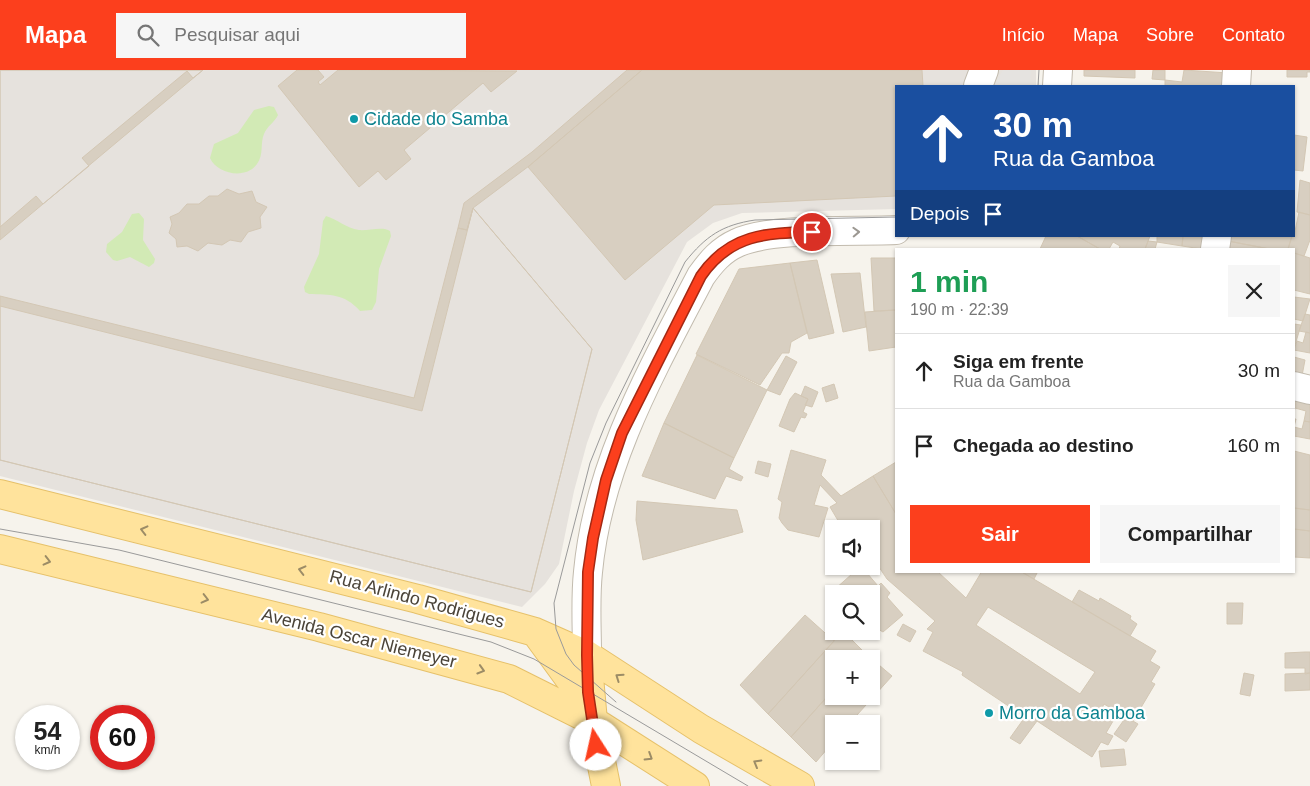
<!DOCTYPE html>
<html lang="pt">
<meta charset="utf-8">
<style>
body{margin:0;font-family:Arial,sans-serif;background:#f6f6f6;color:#222;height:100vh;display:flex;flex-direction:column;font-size:19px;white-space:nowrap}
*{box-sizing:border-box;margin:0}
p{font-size:16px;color:#767676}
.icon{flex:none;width:28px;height:28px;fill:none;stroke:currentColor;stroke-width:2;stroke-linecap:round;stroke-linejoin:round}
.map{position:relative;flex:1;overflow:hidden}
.sheet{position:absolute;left:895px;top:178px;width:400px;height:325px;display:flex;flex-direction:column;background:#fff;border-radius:0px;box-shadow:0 1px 4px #0004}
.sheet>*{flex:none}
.banner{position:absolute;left:895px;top:15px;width:400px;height:152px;border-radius:0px;box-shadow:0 1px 4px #0004;background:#1a4fa0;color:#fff;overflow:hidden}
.controls{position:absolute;left:825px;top:450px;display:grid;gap:10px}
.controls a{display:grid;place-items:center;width:55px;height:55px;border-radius:0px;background:#fff;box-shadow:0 1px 4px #0004;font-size:25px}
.speed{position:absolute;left:15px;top:635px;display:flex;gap:10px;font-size:25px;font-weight:700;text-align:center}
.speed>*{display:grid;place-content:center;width:65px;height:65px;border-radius:50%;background:#fff;box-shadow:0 1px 4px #0004;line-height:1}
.speed small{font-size:12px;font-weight:400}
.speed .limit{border:8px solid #d22;background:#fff;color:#111}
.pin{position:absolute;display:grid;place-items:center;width:42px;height:42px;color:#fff;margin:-21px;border:2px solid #fff;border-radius:50%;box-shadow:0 1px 5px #0007}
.me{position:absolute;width:55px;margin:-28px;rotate:350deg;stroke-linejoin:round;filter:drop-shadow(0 0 4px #0008)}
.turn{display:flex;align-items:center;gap:18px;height:105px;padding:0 15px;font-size:22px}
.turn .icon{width:65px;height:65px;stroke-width:2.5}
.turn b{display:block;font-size:35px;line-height:42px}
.then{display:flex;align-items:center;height:48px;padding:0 15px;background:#0003;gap:10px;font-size:19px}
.round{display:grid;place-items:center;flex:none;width:52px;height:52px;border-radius:0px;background:#f6f6f6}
.overview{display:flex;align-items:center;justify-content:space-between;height:85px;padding:0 15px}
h1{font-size:30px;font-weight:800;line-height:38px;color:#1e9e55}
.button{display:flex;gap:10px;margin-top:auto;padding:10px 15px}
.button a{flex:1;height:58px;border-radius:0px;background:#fc3f1d;color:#fff;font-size:20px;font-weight:800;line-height:58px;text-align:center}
.button a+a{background:#f6f6f6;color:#222}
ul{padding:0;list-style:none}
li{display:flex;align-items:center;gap:15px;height:75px;padding:0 15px;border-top:1px solid #e0e0e0}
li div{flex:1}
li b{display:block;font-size:19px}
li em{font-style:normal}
header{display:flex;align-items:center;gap:30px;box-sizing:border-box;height:70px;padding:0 25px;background:#fc3f1d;color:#fff}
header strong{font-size:24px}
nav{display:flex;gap:28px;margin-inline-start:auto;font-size:18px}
.search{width:350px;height:45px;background:#f6f6f6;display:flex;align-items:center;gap:12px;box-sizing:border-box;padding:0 18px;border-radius:0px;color:#767676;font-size:19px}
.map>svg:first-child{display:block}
.industrial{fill:#e6e2dd}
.green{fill:#d2eab5}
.parking{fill:#e5e3e0}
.building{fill:#d8cfc1;stroke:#d3c7b4;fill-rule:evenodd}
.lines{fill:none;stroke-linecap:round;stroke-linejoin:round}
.minor-casing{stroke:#c2bbae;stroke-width:30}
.major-casing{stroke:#e6c16a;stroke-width:30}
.minor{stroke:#fff;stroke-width:28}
.major{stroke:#ffe39c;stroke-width:28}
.tram{stroke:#9a9a9a;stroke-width:1}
.oneway{stroke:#9c9892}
.oneway2{stroke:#9c8c66}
.route-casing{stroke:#a42913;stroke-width:12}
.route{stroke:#fc3f1d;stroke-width:9}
.culture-dot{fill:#0f9aa8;stroke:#fff;stroke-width:2}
.labels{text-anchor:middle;stroke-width:4.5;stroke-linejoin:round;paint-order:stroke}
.culture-label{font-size:18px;fill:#0d838f;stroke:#fff;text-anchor:start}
.street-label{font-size:18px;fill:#4b4439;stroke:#fff}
</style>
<header>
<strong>Mapa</strong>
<div class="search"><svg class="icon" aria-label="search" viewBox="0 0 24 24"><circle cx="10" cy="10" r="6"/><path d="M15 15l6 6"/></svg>Pesquisar aqui</div>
<nav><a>Início</a><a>Mapa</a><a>Sobre</a><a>Contato</a></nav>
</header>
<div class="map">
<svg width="1310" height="716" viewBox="0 0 1310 716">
<rect width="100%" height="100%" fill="#f6f3ec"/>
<path class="industrial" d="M0,0h1036v16h-140v123l-154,4 -29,10 -26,19 -88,168 -12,33 -13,48 -15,73 -14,20 -23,23 -522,-131z"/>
<path class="green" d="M269,36l5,1 4,8c-3,7 -11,11 -14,19 -4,9 0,21 -7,30 -11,16 -40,10 -47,-6l4,-14 24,-11 16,-23z
M139,143l5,6 -1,21 12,19 -1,4 -5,4 -19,-10 -13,4 -4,-1 -7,-8 1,-8 15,-12 10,-18z
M326,146c11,3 20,12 33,14 9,1 24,-4 31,1l1,5 -12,33 -3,33 -4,8 -12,1c-16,-18 -30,-16 -51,-17l-4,-2 -1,-5 15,-33 4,-33z"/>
<path class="parking" d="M1003,0h28l-1,16h-37z"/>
<path class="building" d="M0,0h203l-10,8 -6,-7 -105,87 7,8 -46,38 -7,-8 -36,31z
M0,0h203l-203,170z
M297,0h21l6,7 -6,5 2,3 18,-15 179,1 -26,21 -8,-9 -79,67 7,9 -25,21 -8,-9 -19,16 -81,-101z
M627,0h15l-113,96 -56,42 -6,22 -9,-2 6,-25 68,-51z
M642,0h280l1,16h-27v110l-182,9 -89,75 -97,-113z
M1084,0h51v8l-51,-2z
M1153,0h12v10l-13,-1z
M1184,0l44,3 -1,13h-62v-6l17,2z
M1287,0h23v2h-3v5h-20z
M1294,65l13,2 -4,34 -9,-1z
M1300,110l10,3v32l-13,-3z
M227,119l12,5 13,-3 4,11 11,5 -7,10 1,11 -13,4 -7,10 -11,-2 -8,5 -14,-2 -10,8 -11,-5 -10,1 -1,-8 -7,-6 3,-9 -2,-7 9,-4 8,-9h12l10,-8h9z
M473,138l119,141 -61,243 -531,-132v-154l422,105z
M473,138l119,141 -61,243 -531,-132v-164l414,102 44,-170 9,2z
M1299,142l11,3v25l-6,16 -10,-3v-4h-6l4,-13h2z
M1046,166h31l23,13h-60z
M1077,166h73l-5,13h-26l1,-3 -7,-4 -4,7h-9z
M1157,166h26l-1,10 -25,-4z
M1183,166h24l-5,13 -20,-3z
M1230,166h62l-4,13h-18l-42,-8z
M1148,171l9,1 -2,7h-10z
M1228,171l41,8h-42z
M1294,183l16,5v36l-16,-4z
M871,188h25v52l-22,1z
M817,190l17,73 -25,6 -19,-76z
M790,193l17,70 -16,9 -2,11h-7l-22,32 -64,-31 43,-85z
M860,203l6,54 -23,5 -12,-58z
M1294,227l16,2 -7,22 -9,-2z
M896,240v37l-27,4 -4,-39z
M1305,244l5,1v18l-11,-2z
M1294,254l7,1 -6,20h-1z
M1306,262l4,1v20l-16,-3 3,-9 6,2z
M697,285l70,35 -33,68 -70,-35z
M786,286l11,6 -17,33 -13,-5z
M1294,287l11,3 -4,21 -7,-2z
M834,314l4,14 -12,4 -4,-14z
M805,316l13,6 -6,15 -7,-2 3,-6 -7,-3z
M795,323l13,6 -5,13 4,2 -2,4 -4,-1 -7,15 -15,-6 11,-27z
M1296,326l14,3v23l-6,-1 2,-10 -11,-3 -1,4z
M1294,349h2l-2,8 8,2 2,-8 6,1v17l-16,-3z
M664,353l70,35 -5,11 14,8 -2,4 -15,-5 -11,23 -73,-23z
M791,380l35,10 -5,15 20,21 32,-20 23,38v57h41l29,27 16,-27h38l136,80 -6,10 10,6 -9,15 4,2 -22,37 -29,-17 -2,4 14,8 -10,17 7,3 -5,9 -7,-3 -9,15 -55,-36 -17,23 -10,-6 15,-21 -63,-42 1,-3 -40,-21 10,-19 -6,-3 8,-8 -48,-42 -14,-21 -2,2v-31h-28l-13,-22 7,-4 -17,-18 -6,20 14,3 -9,29 -31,-7 -6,-7 -3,-5 3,-16 -4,-3zM988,537l107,65 -15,22 -104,-69z
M1294,381l16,4v55l-16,-2z
M758,391l13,3 -3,13 -13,-4z
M896,392v52l-23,-38z
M637,431l100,9 6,22 -100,28 -7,-40z
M1294,438l16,2v21l-16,-2z
M1294,459l16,2v27l-16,-1z
M861,496l17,20 3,-3 9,10 -3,4 16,18 -20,17 -12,-7v-31h-31l-5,-5z
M1020,501h18l-4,8z
M1079,520l20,11 1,-3 31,18 -1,3 7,5 -7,12 -58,-34z
M1227,533h16l-1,21h-15z
M805,545l29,26 -66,73 -28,-29z
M903,554l13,7 -6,11 -13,-7z
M843,561l23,23 -5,5h-27v30l-43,48 -23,-23z
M1305,582h5v21l-5,1v-6h-20v-15z
M866,584l26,22 -43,48h-15v17l-18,21 -25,-25 43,-48v7h37v-37h-10z
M1244,603l10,2 -4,21 -10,-2z
M1310,603v17l-25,1v-17z
M1126,647l12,7 -12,18 -12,-8z
M1124,679l2,16 -25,2 -2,-16z"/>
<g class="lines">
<g class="minor-casing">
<path id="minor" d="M978,16l6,-16
M1057,16l1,-16
M1236,16l1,-16
M1215,179l2,-13
M1294,316l16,4
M587,585c0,-28 -2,-56 1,-83 10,-108 64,-202 113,-296 10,-14 20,-26 36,-33 33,-16 120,-11 159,-13"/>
</g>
<g class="major-casing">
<path id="major" d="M0,424l418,105 117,33 52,23 114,74 99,57
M0,479l319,78 190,52 84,42 102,65
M536,563l35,48 16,28
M587,585l6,66 13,65"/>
</g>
<use href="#minor" class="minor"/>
<use href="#major" class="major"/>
<path class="tram" d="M1038,16l1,-16
M0,459l119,21 372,92 43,17 214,127
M616,632l-42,-37 -8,-11 -10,-25 -2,-26 36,-140 16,-40 79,-161c21,-26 37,-37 70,-42l141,-3"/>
</g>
<defs><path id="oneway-chevron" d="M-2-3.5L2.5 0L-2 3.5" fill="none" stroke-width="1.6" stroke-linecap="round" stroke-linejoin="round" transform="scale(1.25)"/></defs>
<use class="oneway" href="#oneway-chevron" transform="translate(856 162) rotate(-2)"/>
<g class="oneway2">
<use href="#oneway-chevron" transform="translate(144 460) rotate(-166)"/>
<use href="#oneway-chevron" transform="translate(47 491) rotate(14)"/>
<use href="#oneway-chevron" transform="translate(302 500) rotate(-166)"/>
<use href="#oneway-chevron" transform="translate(205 529) rotate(14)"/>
<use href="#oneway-chevron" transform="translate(481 600) rotate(17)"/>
<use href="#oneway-chevron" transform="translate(619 607) rotate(-145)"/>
<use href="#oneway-chevron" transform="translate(649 687) rotate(32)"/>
<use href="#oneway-chevron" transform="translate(757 693) rotate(-150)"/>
</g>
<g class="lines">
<g class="route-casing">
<path id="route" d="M596,675l-8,-53 -1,-37 1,-83 5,-34 13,-58 16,-47 79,-157c29,-42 65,-43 111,-44"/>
</g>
<use href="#route" class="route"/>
</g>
<g class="culture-dot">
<circle cx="354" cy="49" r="5"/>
<circle cx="989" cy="643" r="5"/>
</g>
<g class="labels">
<g class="culture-label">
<text x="364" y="55">Cidade do Samba</text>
<text x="999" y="649">Morro da Gamboa</text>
</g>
<g class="street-label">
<text transform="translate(417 529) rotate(15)" y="6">Rua Arlindo Rodrigues</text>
<text transform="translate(359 568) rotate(14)" y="6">Avenida Oscar Niemeyer</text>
</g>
</g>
</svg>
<div class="controls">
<a><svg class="icon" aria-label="sound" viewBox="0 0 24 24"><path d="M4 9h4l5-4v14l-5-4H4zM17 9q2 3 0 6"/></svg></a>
<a><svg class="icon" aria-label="search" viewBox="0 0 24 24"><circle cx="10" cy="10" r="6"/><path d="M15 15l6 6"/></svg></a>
<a>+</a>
<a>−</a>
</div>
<div class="speed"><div>54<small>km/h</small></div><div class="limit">60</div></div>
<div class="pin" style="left:812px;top:162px;background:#d93025"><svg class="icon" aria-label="arrive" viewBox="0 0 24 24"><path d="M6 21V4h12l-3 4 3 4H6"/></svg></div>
<svg class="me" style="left:596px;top:675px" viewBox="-20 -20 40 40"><circle r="19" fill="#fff"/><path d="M0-13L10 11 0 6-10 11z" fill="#fc3f1d"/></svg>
<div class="banner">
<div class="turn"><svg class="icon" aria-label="ahead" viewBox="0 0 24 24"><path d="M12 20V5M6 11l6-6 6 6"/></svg><div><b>30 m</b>Rua da Gamboa</div></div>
<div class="then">Depois<svg class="icon" aria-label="arrive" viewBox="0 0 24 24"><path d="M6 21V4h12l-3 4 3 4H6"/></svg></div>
</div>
<section class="sheet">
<div class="overview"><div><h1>1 min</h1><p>190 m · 22:39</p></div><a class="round"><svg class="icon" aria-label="close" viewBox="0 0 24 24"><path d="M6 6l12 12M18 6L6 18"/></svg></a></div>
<ul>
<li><svg class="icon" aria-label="ahead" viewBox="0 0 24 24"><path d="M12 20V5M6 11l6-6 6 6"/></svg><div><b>Siga em frente</b><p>Rua da Gamboa</p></div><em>30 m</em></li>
<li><svg class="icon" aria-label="arrive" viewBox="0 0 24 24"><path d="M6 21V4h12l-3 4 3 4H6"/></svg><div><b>Chegada ao destino</b></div><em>160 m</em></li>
</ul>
<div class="button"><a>Sair</a><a>Compartilhar</a></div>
</section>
</div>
